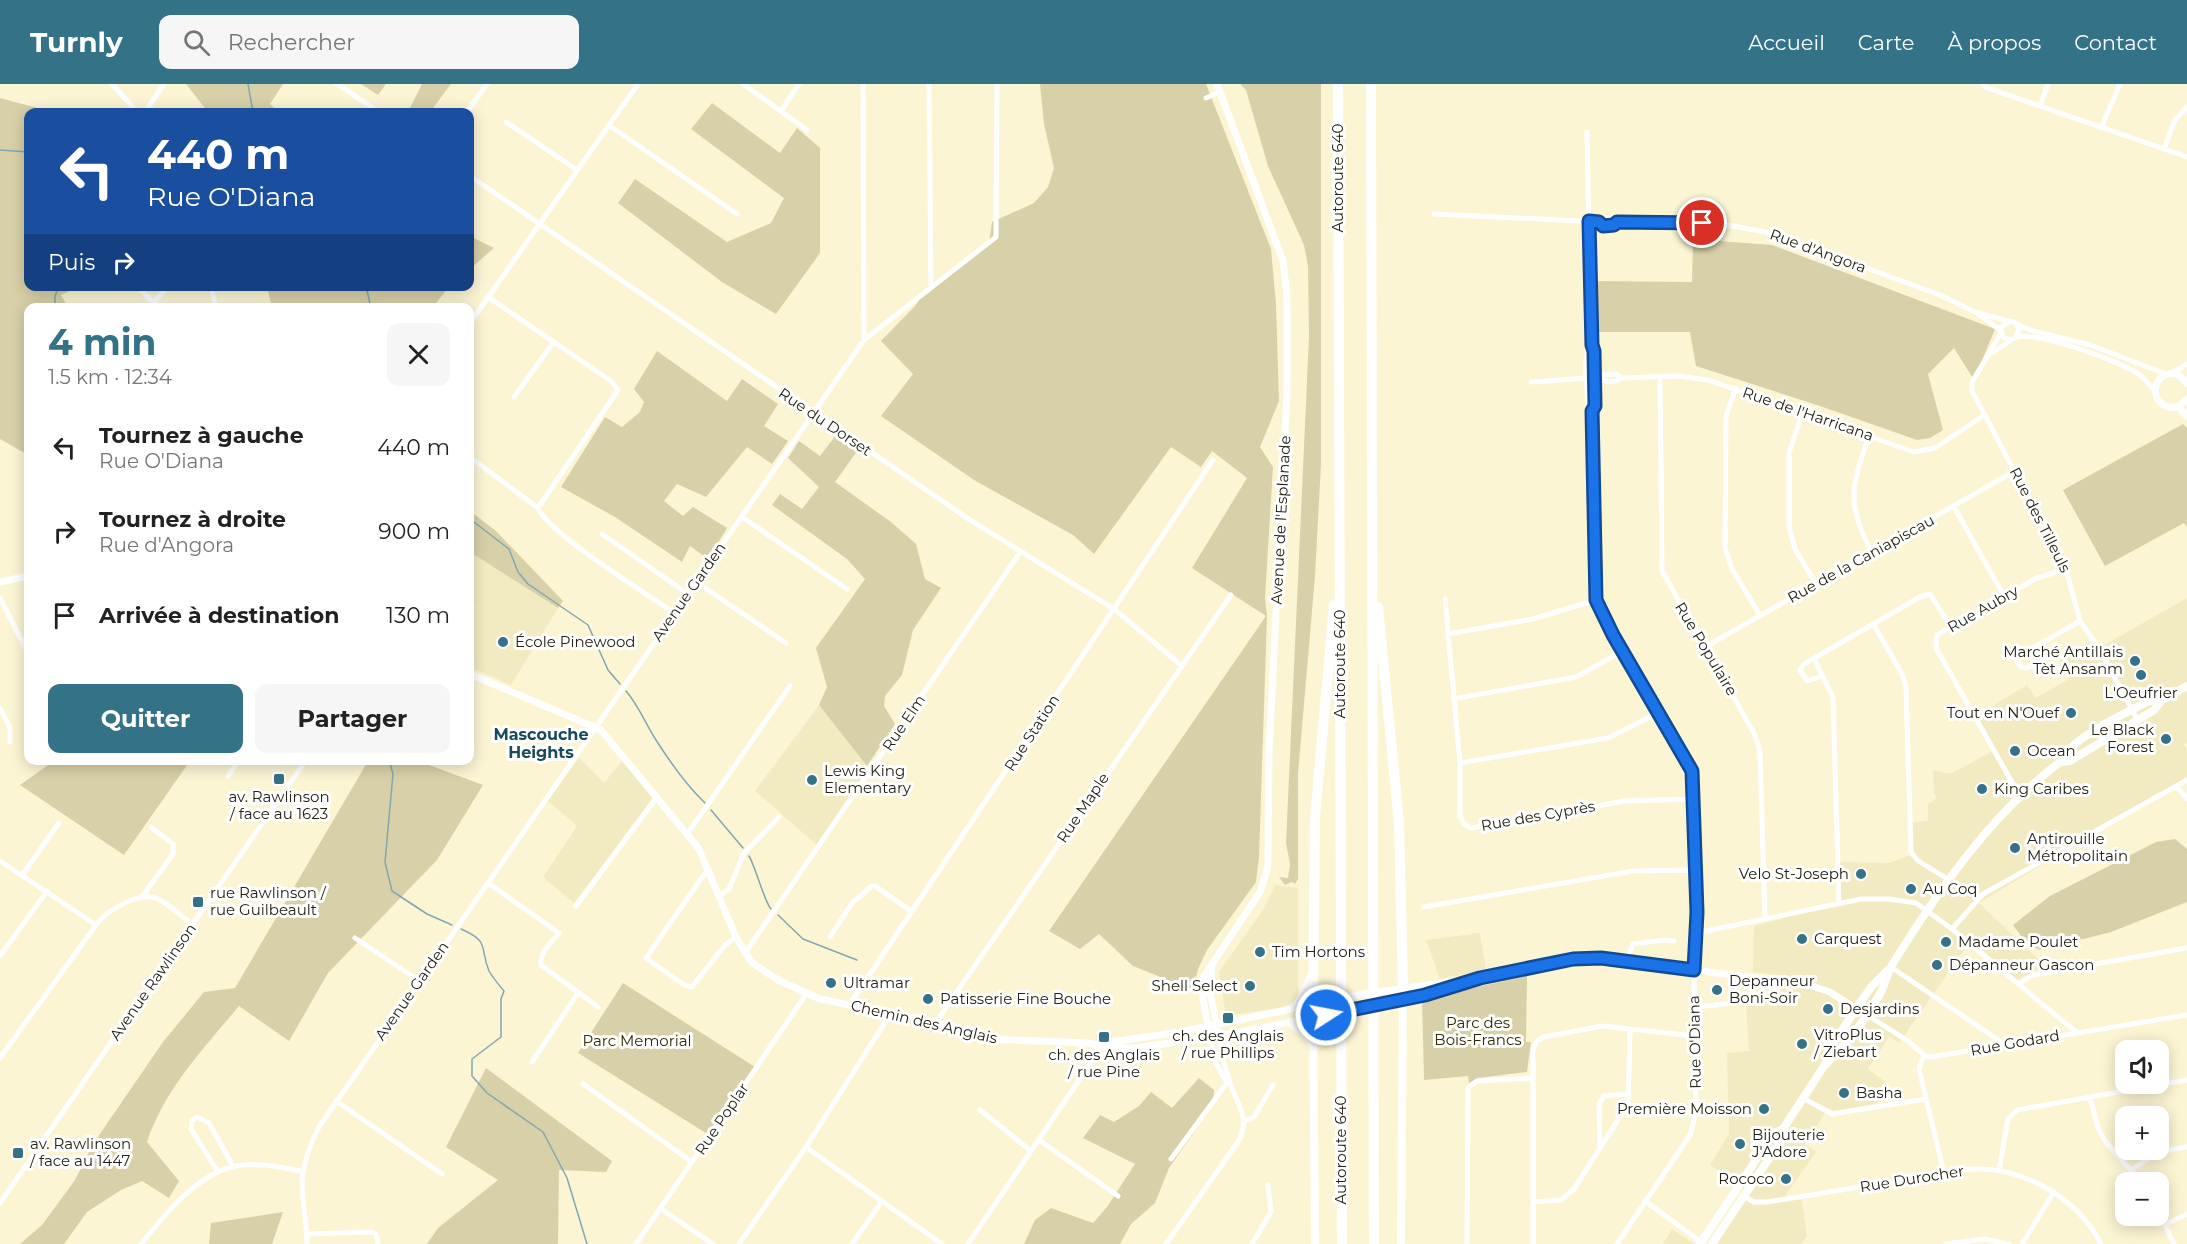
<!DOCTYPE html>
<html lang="fr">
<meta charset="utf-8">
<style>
body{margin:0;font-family:Montserrat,sans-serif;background:#f6f6f6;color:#222;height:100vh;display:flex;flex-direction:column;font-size:22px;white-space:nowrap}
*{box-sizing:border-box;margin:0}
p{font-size:20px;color:#767676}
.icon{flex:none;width:33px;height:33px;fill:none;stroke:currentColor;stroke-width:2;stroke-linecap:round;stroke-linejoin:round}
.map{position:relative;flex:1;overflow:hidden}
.details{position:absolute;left:24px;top:219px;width:450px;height:462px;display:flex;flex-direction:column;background:#fff;border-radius:12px;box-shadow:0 3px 15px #0003}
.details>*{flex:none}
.hud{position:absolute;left:24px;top:24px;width:450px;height:183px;border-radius:12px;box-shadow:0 3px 15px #0003;background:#1a4fa0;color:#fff;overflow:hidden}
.controls{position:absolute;left:2115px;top:956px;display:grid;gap:12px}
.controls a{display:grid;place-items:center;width:54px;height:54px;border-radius:12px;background:#fff;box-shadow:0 3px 15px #0003;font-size:30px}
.pin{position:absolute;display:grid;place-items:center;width:51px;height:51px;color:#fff;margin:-26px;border:3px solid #fff;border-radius:50%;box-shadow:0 2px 6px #0007}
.me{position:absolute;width:66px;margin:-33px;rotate:79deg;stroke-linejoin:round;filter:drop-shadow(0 0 4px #0008)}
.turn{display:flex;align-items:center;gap:21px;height:126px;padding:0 24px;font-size:27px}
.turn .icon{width:78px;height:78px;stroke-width:2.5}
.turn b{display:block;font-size:42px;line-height:51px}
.then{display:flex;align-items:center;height:57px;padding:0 24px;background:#0003;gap:12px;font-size:22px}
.round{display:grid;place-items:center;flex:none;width:63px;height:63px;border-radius:12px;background:#f6f6f6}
.head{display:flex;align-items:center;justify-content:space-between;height:102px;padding:0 24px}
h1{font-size:36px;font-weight:700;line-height:45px;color:#347287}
.primary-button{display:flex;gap:12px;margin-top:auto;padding:12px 24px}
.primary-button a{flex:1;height:69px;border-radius:12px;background:#347287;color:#fff;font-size:24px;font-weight:700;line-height:69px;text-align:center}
.primary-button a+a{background:#f6f6f6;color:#222}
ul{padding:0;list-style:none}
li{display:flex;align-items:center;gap:18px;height:84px;padding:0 24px}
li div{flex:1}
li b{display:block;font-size:22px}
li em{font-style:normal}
header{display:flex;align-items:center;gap:36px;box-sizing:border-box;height:84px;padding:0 30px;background:#347287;color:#fff}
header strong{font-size:28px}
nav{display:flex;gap:33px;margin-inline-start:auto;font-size:21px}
.search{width:420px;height:54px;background:#f6f6f6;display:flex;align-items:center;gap:15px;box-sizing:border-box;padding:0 21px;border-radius:12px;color:#767676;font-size:22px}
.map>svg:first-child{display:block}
.built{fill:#f2eac1}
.green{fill:#d8d0a8}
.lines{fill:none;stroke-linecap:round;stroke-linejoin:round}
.stream{stroke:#81a7b3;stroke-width:1.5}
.minor{stroke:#fff;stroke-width:5}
.tertiary{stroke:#fff;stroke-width:7}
.secondary{stroke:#fff;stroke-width:8}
.motorway{stroke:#fff;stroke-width:10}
.route-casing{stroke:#114b97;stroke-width:15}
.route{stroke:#1a73e8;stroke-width:10}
.poi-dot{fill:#347287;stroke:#fff;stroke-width:2}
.labels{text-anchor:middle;stroke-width:6;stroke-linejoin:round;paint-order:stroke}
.street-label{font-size:15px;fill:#242115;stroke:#fff}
.poi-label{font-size:15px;fill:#242115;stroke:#fff;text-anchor:start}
.park-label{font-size:15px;fill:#312901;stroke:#fff}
.neighbourhood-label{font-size:16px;font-weight:bold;fill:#174a5b;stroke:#fff}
</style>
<header>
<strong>Turnly</strong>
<div class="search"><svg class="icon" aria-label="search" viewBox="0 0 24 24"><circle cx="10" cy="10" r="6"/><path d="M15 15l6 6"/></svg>Rechercher</div>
<nav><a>Accueil</a><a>Carte</a><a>À propos</a><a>Contact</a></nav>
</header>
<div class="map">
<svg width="2187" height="1160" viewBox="0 0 2187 1160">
<rect width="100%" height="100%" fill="#fcf5d4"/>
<path class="built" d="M470,468l88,56 -47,77 -41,-18v-50l6,-10 -6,-3z
M2187,514v145l-3,2 3,5v27l-208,126 66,63 -28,14 -46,-40 -72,103 -10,-6 -21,32 16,12 -6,22 -44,8 -6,-3 -23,36 11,8 -31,44 16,-1 6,41 -6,8h-87l34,-52 -38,-27 19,-31 -2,-81 22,-2 -3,-45 33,-8 5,-22 -31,-4 1,-46 85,-23v-41l50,1 24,-9 -1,-31 16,-2v-17l9,-6 -3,-5 -1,-23 17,4 45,-24 -21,-33 53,-32 9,13 33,-19 -10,-20 30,-17 5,9z
M819,621l50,63 -51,78 -63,-55z
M579,674l25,25 18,-22 31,36 -79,106 -31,-26 34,-51 -29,-25z
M1275,801l23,3v111l-14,8 -58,9 -7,-44 45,-64z
M1480,849l6,37 -46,9 -14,-39z
M1672,1145l22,15h-31z"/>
<path class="green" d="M186,0h97l-13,20 9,8h-71z
M361,0h25l-8,11z
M422,0h29l-21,28h-22z
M1040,0h166l65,165 5,55 3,97 -19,46 13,20 -8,131 2,18 -8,241 -3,25 -49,68 -9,19 -5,21 -60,-24 -34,-32 -19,15 -31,-18 217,-315 -74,-48 55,-90 -35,-27 -11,16 -30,-20 -77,107 -21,-19 -99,-55 -93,-64 32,-42 -32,-33 34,-35 14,-20 60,-44 3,-20 42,-19 14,-16 6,-19 -10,-44z
M1240,0h81v380l-6,112 -17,198v105l-3,5 -3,-2 -7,3 -6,-8 9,1 2,-14 -4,-21 23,-507 -1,-70 -4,-21 -36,-79 -22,-76z
M0,14l52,14h-24v174l50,1 -17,8 7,12 -40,1v147l-28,-16z
M712,19l68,50 17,-25 23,20v105l-44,61 -54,-32 -104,-79 17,-24 92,63 44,-19 13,-25 -93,-69z
M470,152l24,12 -24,21z
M1693,155l79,6 223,84 -21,51 -20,-32 -26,26 15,56 -13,8 -13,2 -97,-34 -124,-40 -6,-34h-94l-3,-51 99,1z
M267,203v-1l182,1 -17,21 -160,-1z
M657,267l70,50 15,-22 36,25 -14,22 24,15 -16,23 -25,-17 -41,50 -29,-13 -13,17 19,15 10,-9 34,21 -19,31 -18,-13 -8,16 -67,-45 -54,-30 44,-70 17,10 18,-15 4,-10 -10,-13z
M2183,340l4,4v99l-3,-4 -79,43 -42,-76z
M836,351l22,15 -23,32 56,40 25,22 9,35 16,9 -28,42 -11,45 -17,21 -1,10 11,18 -28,42 -48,-61 8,-18 -11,-39 49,-69 -18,-20 -75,-54 8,-11 22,15 17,-22 -31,-29 11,-17 21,15z
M470,427l26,20 67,70 -5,7 -88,-56z
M54,677v-1l136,1 -66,94 -104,-70z
M368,677h50l65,24 -46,75 -109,113 -39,68 -50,-35c-35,42 -75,84 -92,136l32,39 -10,17 -27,-17 -21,9 -34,22 -23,32h-44l22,-19 33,-45 18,-36 70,-102 41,-50 31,-4z
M2175,755l12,10v53l-76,30 -71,18 -13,-6 -14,-19 37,-29 106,-54z
M1527,892l-1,66h5l-4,30 -49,6 -9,5 -1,-7 -44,4 -2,-81z
M623,899l132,84 -46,68 -131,-82z
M486,984l126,93 -6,11 -47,-2 -1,74h-131l11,-16 60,-48 -52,-33z
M1199,994l15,12 -1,15 -44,63 -14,35 -24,21 -11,20h-96l11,-24 16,-12 42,15 14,-16 28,-43 -52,-26 17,-23 14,7 25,-16 12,-14 21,16z
M283,1128l-11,32h-63l2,-21z"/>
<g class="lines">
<path class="stream" d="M248,0l5,28
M0,66l28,2
M366,202l5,22
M55,224v-12l4,-10
M470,435l39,30 9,23 10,12 60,41 20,45 12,14
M626,607c13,15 19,32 30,49 14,22 30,45 49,63
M389,676l4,14 -8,88 7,29 35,23 25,11
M711,726l32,38
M749,772c7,12 15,45 22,53
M778,831l25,24 54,21
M461,845c30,13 18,18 28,42 4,7 10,14 15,20l-3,8v38l-29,22v17l15,17 56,39 24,46 20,66"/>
<path class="minor" d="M112,0l25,28
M337,0l42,28
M743,0l64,46
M863,0l1,256
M929,0l2,204
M1983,0l2,3 202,70
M1206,14l14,-6
M2040,22l8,-22
M781,27l18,-27
M145,28l19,-28
M467,28l20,-28
M506,38l71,48
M610,42l127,88
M2101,44l19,-44
M1587,48l4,213 3,6 1,55 -3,5
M2164,65l11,-29 12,-13
M470,92l500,344 144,89 67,56
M1434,130l165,8 4,4 11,-1 3,-3 64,-1 46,4 44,8 169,62 35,17 33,9
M1599,138l13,-4 5,4
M137,202l16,16
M211,202l5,22
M488,213l123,84 7,9 -80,118
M149,224l19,-22
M1977,229l23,17
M470,239l168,-239
M2016,240l3,6 -4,8 -6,2 -7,-4 -1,-9 10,-6 19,9 60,15 76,29
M2001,249l-29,49v9l94,178 14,52 18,26 39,72
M2017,253c20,-6 107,25 124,39 5,4 9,10 13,14
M1591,261c-10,13 -3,45 -3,61l4,5 4,189 17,35 75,126 4,10 2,28 3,113 -3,65 2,136 -6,22 -73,109
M1990,270l20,-13
M2172,289l15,-9
M1660,293l2,194 92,162 6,18 5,167
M1622,294l-6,-4 -13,1 -3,3c6,5 15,5 22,0l56,-2 30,4 206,72 21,-4 48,-32
M1531,298l58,-4
M1736,304l-10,28 -1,132 7,21 28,46
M514,313l39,-54
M1803,327l-14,42v74l6,22 21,35
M1869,352c-18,52 -23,66 3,117
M470,373l68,51c11,26 108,85 136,105
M1954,423l50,89
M742,433l105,72
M602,450l86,60
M696,498l90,61
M0,514l28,55
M1445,515l15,164v53l4,8 7,4 154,-27 69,-2
M1874,541l28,49 4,13 5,165 6,8 32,20
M1448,550l85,-15 63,-19
M2043,558l-7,21 -9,5 -6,-1 -4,-6 2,-5 61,-35
M1705,563l310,-176
M1814,575l19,38 6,206
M1822,592l-15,5 -7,-11 4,-6 116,-67 10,-3 21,33
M1453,615l123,-22 47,-26
M0,624l10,20v14
M1460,679l148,-25 50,-25
M228,692l11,-16
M2176,702l11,13
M2022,710l-9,-10 -77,-136 1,-13 14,-8 86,-49 29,-9
M688,749l102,-147
M0,777l96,64c10,-14 44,-35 62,-26 12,6 23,17 34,25
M710,787l-7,5 -57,82 38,27 8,2 33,-42 11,-8
M23,790l36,-51
M488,799l71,50c-7,9 -20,20 -18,32l57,42
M719,812l10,-7 15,-36 35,-36
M142,813l31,-43v-10l-21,-16
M576,822l81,-109
M1424,823l209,-36 62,-1
M1952,845l31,-35 204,-114
M1697,849l164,-34h28l27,4 36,26 124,103
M830,853l22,-34 20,-17h3l36,25
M355,854l63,42
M745,869l276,-402
M0,872l47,-65
M1626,877l7,-17 31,-4 10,1
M1891,883l113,77
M2019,900l12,-8 8,-2 148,-26
M850,920l363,-544
M1696,923l76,-8 5,-4 2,-15
M1867,931l41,26 16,14 7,2 256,-42
M936,938l295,-427
M1210,954l6,25 11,20
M1924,971l-5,14 25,104
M0,974l96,-133
M532,978l46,-69
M583,1000l109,78
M1803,1014l29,16 94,-15
M2090,1014l8,30 7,13 36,41
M336,1017l106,73
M980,1026l51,41
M1245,1037l9,-4 19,-32
M1039,1056l79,56
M806,1063l136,97
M1600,1065l-1,-45 5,-8 25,-2
M1171,1075l58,-79
M2131,1086l27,-18 29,-5
M1999,1087l9,-52 9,-9 170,-30
M218,1088l-27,-43 1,-8 5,-4 12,6 24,43
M1742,1111l12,7h12c41,-6 81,-13 122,-20 29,-5 60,-13 90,-13 49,0 101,31 123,75
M1645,1117l56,41
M1534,1118l27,-2 13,-11 54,-85 2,-73
M0,1119l306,-443
M661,1125l52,35
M2158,1125l16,35
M2166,1140l21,-10
M307,1150l65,-2 4,2 2,10
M141,1160c23,-28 54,-68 91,-77 21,-6 48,0 69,4
M307,1160c-2,-55 -15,-63 12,-117l545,-787 132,-103 1,-153
M636,1160l171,-251
M739,1160l67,-97 85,-134
M852,1160l30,-43
M968,1160l122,-180 8,-20
M1166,1160l72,-102c13,-24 0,-36 -8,-59 -5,-15 -9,-31 -11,-47
M1252,1160l19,-32 -3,-27
M1467,1160l1,-156 9,-7 56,-3
M1533,1160v-195l4,-8 7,-4 58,-11 93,10
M1946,1160l39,-5 24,5
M2022,1160l32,-52"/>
<path class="tertiary" d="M2187,299l-9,-9c-30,-5 -30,38 0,33l9,-8
M2178,323l9,9
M0,498l28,-6
M470,590l131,56 98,119 37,88 15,25 27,18 42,19 116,23 47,17 106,4 22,5h24l90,-13 189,-37 66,-20
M1212,881l-2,27 9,44
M1478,894l95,-19 28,-1 208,27 21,7 36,23
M1210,954l-7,-39v-21l57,-86 8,-25 1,-115 18,-359v-98l-4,-34 -66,-177
M1098,960l82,-12 184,-38 100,-14"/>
<path class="secondary" d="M2060,678l10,-1 84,-51 8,-10
M1313,920l2,240
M1289,938l15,11 9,12
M1824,982c22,-21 41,-45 56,-72 5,-9 7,-20 12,-29 46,-74 98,-150 168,-203 12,-25 64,-48 89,-61l13,-1 25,-14
M1401,1160l2,-256
M1700,1160l74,-111 9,-4
M1712,1160l70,-105 1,-10 41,-63 11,-25 17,-26 19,-28 17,-17"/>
<path class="motorway" d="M1338,0l4,1160
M1371,0l3,1160
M1378,523l21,216 4,165
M1313,920l2,-186 19,-213
M1297,924l14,-30"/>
</g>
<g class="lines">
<g class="route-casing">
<path id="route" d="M1326,931l99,-20 55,-17 93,-19 28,-1 93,12 3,-58 -5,-141 -79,-136 -17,-35 -4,-189 3,-5 -1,-55 -2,-6 -3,-124 10,1 4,4 11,-1 3,-3 85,1"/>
</g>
<use href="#route" class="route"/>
</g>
<g class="poi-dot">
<circle cx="503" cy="558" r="6"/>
<circle cx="2135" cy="577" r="6"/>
<circle cx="2141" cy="591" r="6"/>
<circle cx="2071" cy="629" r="6"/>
<circle cx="2166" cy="655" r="6"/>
<circle cx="2015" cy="667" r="6"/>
<rect x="273" y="689" width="12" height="12" rx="3"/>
<circle cx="812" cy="696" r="6"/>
<circle cx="1982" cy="705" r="6"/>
<circle cx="2015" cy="764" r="6"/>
<circle cx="1861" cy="790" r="6"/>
<circle cx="1911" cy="805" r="6"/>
<rect x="192" y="812" width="12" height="12" rx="3"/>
<circle cx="1802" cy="855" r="6"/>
<circle cx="1946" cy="858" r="6"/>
<circle cx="1260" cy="868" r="6"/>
<circle cx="1937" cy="881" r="6"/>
<circle cx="831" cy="899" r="6"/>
<circle cx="1250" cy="902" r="6"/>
<circle cx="1717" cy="906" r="6"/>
<circle cx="928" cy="915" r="6"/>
<circle cx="1828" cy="925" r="6"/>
<rect x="1222" y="928" width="12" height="12" rx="3"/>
<rect x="1098" y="947" width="12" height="12" rx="3"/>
<circle cx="1802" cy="960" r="6"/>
<circle cx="1844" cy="1009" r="6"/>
<circle cx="1764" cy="1025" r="6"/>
<circle cx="1740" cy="1060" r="6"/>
<rect x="12" y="1063" width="12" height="12" rx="3"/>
<circle cx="1786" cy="1095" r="6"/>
</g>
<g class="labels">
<g class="street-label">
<text transform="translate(1338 94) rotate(-90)" y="5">Autoroute 640</text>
<text transform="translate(1818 167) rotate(20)" y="5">Rue d'Angora</text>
<text transform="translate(1808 330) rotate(19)" y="5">Rue de l'Harricana</text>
<text transform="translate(825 338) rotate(34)" y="5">Rue du Dorset</text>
<text transform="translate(1281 436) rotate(-87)" y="5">Avenue de l'Esplanade</text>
<text transform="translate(2040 436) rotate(63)" y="5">Rue des Tilleuls</text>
<text transform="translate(1861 475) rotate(-29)" y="5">Rue de la Caniapiscau</text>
<text transform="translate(689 508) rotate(-55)" y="5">Avenue Garden</text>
<text transform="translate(1983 525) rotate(-30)" y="5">Rue Aubry</text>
<text transform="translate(1706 565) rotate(59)" y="5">Rue Populaire</text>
<text transform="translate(1340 580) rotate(-90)" y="5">Autoroute 640</text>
<text transform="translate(904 639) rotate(-56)" y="5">Rue Elm</text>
<text transform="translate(1032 649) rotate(-57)" y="5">Rue Station</text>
<text transform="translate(1083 724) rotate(-56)" y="5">Rue Maple</text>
<text transform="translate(1538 732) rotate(-10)" y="5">Rue des Cyprès</text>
<text transform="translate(153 898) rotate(-55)" y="5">Avenue Rawlinson</text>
<text transform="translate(412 907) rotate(-55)" y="5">Avenue Garden</text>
<text transform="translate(924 938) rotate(13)" y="5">Chemin des Anglais</text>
<text transform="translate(1695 958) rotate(-91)" y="5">Rue O'Diana</text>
<text transform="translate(2015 959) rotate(-10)" y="5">Rue Godard</text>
<text transform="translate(722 1035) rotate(-56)" y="5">Rue Poplar</text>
<text transform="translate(1341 1066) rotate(-90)" y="5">Autoroute 640</text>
<text transform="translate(1912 1095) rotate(-9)" y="5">Rue Durocher</text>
</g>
<g class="poi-label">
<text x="515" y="563">École Pinewood</text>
<text x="2123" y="573" text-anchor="end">Marché Antillais<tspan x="2123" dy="17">Tèt Ansanm</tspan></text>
<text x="2141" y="614" text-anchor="middle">L'Oeufrier</text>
<text x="2059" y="634" text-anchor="end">Tout en N'Ouef</text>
<text x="2154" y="651" text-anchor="end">Le Black<tspan x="2154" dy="17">Forest</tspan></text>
<text x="2027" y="672">Ocean</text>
<text x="824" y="692">Lewis King<tspan x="824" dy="17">Elementary</tspan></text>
<text x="1994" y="710">King Caribes</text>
<text x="279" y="718" text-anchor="middle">av. Rawlinson<tspan x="279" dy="17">/ face au 1623</tspan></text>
<text x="2027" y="760">Antirouille<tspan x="2027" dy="17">Métropolitain</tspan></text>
<text x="1849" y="795" text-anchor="end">Velo St-Joseph</text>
<text x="1923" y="810">Au Coq</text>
<text x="210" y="814">rue Rawlinson /<tspan x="210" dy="17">rue Guilbeault</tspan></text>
<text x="1814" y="860">Carquest</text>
<text x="1958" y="863">Madame Poulet</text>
<text x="1272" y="873">Tim Hortons</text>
<text x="1949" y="886">Dépanneur Gascon</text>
<text x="1729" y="902">Depanneur<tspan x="1729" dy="17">Boni-Soir</tspan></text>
<text x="843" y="904">Ultramar</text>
<text x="1238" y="907" text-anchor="end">Shell Select</text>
<text x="940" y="920">Patisserie Fine Bouche</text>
<text x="1840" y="930">Desjardins</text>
<text x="1814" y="956">VitroPlus<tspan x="1814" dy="17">/ Ziebart</tspan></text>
<text x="1228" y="957" text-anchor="middle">ch. des Anglais<tspan x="1228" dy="17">/ rue Phillips</tspan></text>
<text x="1104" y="976" text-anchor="middle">ch. des Anglais<tspan x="1104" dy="17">/ rue Pine</tspan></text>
<text x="1856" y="1014">Basha</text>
<text x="1752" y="1030" text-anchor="end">Première Moisson</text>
<text x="1752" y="1056">Bijouterie<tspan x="1752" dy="17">J'Adore</tspan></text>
<text x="30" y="1065">av. Rawlinson<tspan x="30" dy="17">/ face au 1447</tspan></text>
<text x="1774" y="1100" text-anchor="end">Rococo</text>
</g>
<g class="park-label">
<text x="1478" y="944">Parc des<tspan x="1478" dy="17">Bois-Francs</tspan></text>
<text x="637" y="962">Parc Memorial</text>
</g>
<g class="neighbourhood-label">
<text x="541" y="656">Mascouche<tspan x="541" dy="18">Heights</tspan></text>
</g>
</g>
</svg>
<div class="controls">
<a><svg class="icon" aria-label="sound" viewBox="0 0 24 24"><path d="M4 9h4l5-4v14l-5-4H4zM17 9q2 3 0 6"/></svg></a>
<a>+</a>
<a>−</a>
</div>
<div class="pin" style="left:1702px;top:139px;background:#d93025"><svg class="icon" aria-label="arrive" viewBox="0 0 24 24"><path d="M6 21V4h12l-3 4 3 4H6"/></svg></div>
<svg class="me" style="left:1326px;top:931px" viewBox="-20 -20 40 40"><circle r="17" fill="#1a73e8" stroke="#fff" stroke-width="3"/><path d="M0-11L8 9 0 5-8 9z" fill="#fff"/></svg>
<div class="hud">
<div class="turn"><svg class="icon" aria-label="left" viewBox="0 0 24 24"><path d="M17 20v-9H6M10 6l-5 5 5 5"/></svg><div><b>440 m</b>Rue O'Diana</div></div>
<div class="then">Puis<svg class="icon" aria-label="right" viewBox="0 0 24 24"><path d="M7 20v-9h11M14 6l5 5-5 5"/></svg></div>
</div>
<section class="details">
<div class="head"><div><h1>4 min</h1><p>1.5 km · 12:34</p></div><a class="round"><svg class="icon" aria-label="close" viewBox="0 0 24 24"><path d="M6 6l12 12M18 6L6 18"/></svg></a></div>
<ul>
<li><svg class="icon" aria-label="left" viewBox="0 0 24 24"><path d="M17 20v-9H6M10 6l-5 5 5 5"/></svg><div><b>Tournez à gauche</b><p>Rue O'Diana</p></div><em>440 m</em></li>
<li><svg class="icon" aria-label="right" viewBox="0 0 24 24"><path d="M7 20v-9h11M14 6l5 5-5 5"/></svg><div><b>Tournez à droite</b><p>Rue d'Angora</p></div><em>900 m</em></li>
<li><svg class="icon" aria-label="arrive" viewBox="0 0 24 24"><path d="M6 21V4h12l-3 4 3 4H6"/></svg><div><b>Arrivée à destination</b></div><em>130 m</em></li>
</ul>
<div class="primary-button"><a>Quitter</a><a>Partager</a></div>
</section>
</div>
